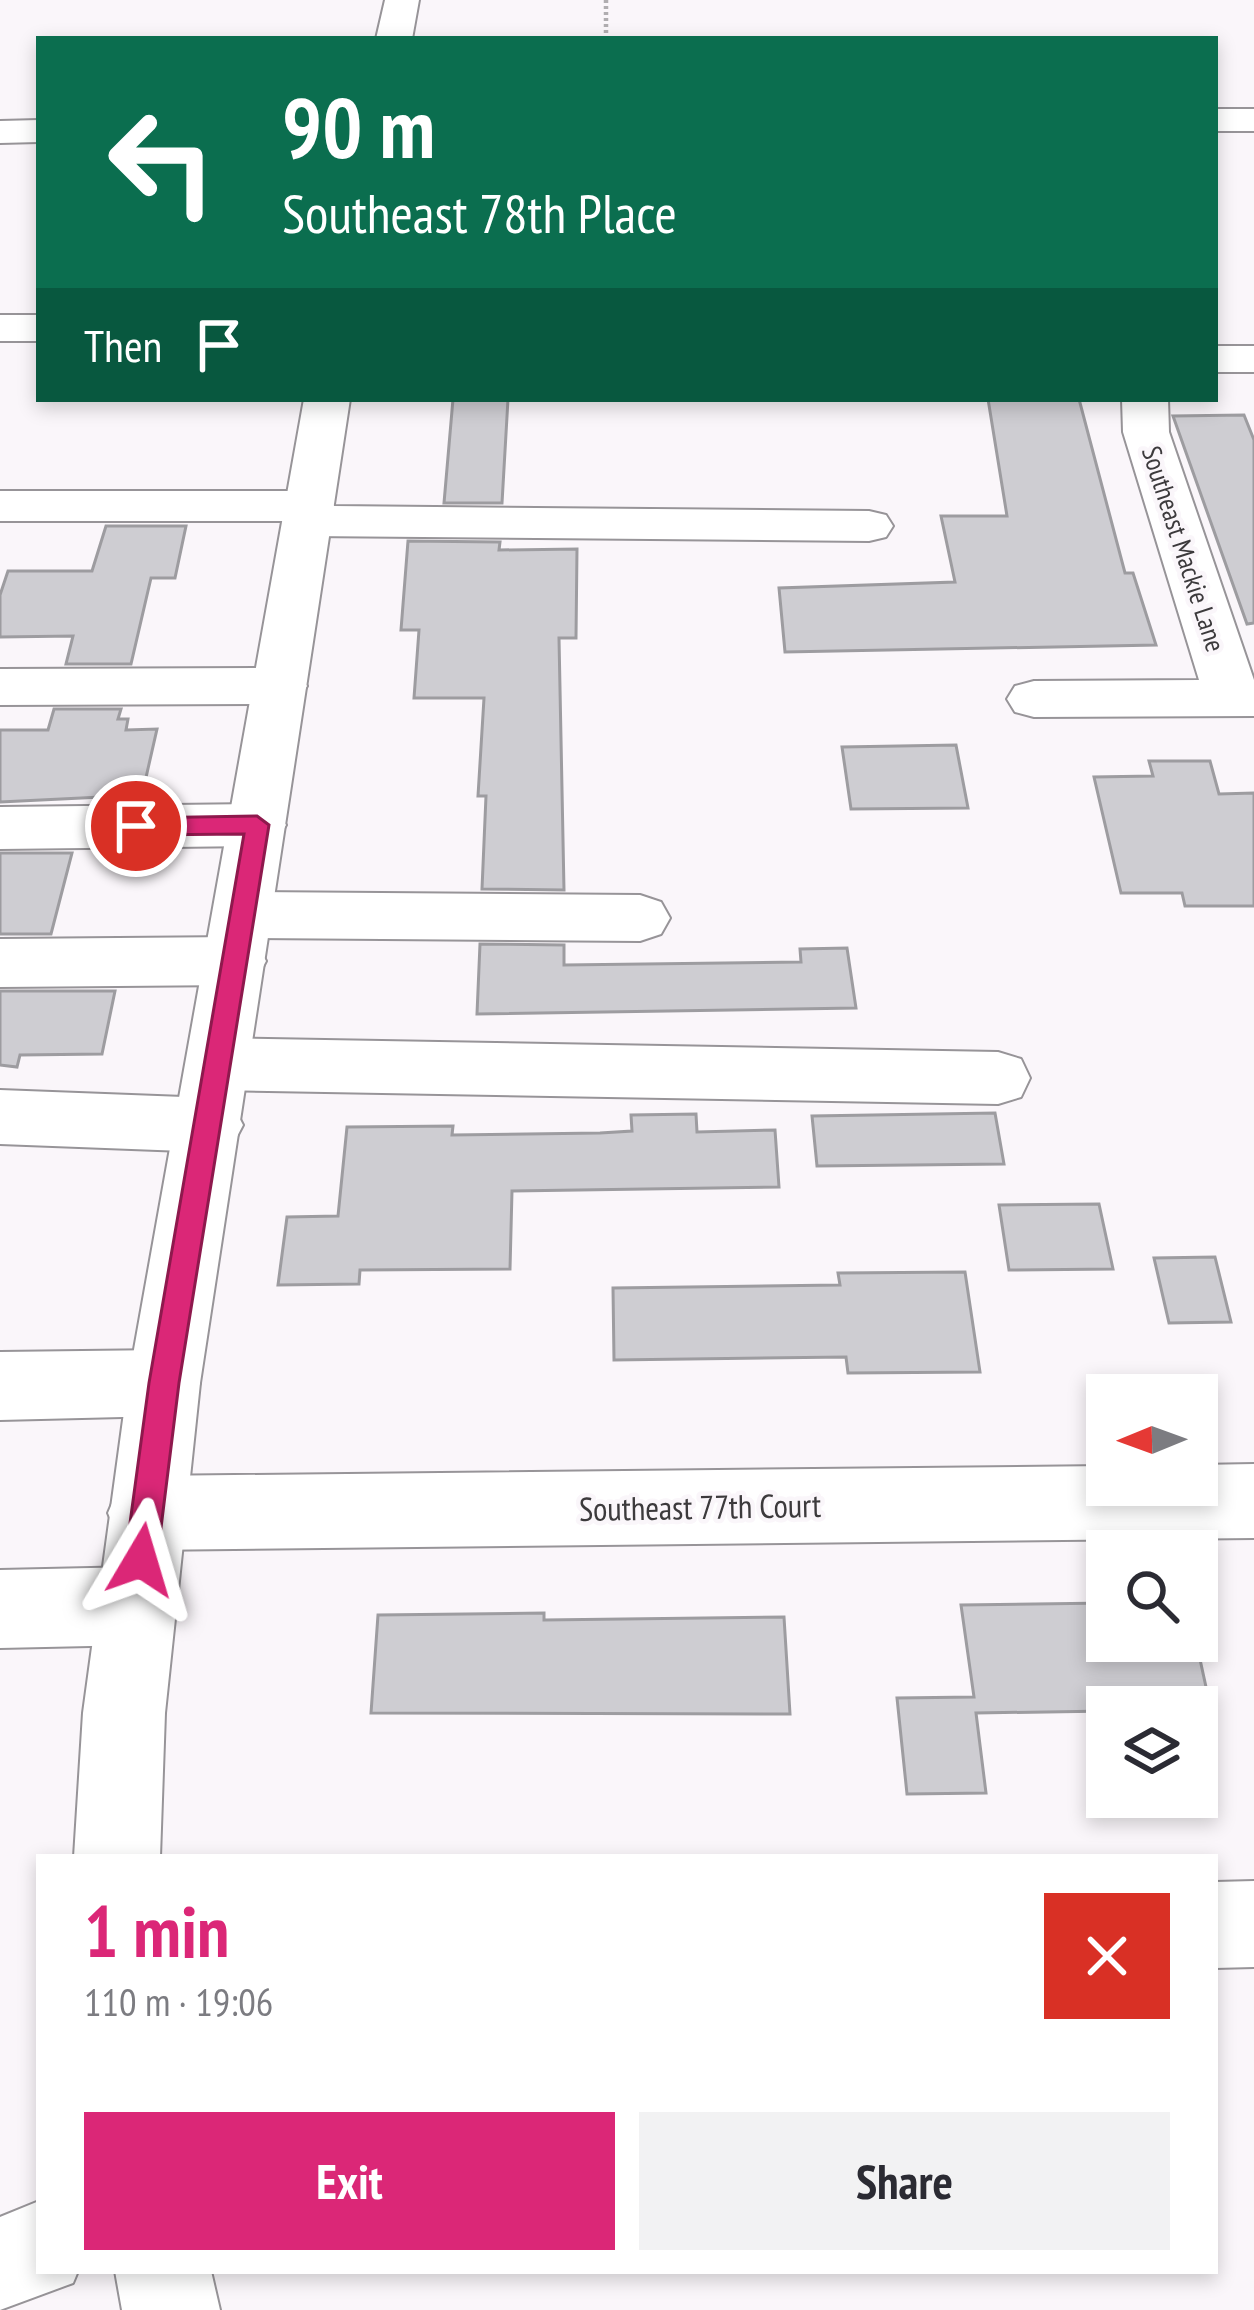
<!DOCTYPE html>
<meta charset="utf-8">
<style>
body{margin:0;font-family:"PT Sans Narrow",sans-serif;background:#f2f2f3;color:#2b2b33;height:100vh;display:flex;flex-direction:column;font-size:45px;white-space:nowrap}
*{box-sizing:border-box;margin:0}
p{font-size:39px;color:#7c7c81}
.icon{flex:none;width:66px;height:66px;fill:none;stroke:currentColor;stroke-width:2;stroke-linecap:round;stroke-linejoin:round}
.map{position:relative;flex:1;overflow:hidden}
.drawer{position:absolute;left:36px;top:1854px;width:1182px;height:420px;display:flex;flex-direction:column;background:#fff;border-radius:0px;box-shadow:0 6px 18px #0003}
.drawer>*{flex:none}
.top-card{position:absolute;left:36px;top:36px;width:1182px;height:366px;border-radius:0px;box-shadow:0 6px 18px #0003;background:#0b6e4f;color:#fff;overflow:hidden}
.needle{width:78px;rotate:269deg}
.controls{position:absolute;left:1086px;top:1374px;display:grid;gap:24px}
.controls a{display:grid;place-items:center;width:132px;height:132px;border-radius:0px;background:#fff;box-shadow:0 6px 18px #0003;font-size:60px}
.pin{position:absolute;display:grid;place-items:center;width:102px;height:102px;color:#fff;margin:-51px;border:6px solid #fff;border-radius:50%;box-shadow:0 3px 12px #0007}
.me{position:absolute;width:132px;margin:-66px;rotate:7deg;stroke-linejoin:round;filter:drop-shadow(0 0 9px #0008)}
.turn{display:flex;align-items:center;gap:42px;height:252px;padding:0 48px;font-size:54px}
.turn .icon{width:156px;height:156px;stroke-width:2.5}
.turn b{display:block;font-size:84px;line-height:102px}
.then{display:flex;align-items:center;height:114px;padding:0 48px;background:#0003;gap:24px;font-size:45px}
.round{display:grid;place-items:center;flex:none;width:126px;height:126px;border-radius:0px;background:#f2f2f3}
.headline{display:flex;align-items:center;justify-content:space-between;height:204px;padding:0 48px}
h1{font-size:72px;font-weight:700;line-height:90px;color:#db2777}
.button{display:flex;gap:24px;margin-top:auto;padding:24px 48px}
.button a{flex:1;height:138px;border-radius:0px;background:#db2777;color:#fff;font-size:48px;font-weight:700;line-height:138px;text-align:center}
.button a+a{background:#f2f2f3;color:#2b2b33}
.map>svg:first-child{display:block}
.building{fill:#cecdd2;stroke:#9d9ca0;stroke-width:3}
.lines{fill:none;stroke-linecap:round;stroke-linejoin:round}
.minor-casing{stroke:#979498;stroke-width:4}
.major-casing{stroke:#979498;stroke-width:4}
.path{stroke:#b0adb0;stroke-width:4.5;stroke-dasharray:3 3;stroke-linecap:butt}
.minor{fill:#fff;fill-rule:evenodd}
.major{fill:#fff;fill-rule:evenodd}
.route{fill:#db2777;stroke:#8e194d;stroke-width:3}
.labels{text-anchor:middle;stroke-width:9;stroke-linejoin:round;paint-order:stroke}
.far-street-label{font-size:27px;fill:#3c3a3c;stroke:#faf6fa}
.street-label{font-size:33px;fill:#3c3a3c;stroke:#faf6fa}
</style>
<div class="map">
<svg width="1254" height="2310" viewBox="0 0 1254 2310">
<rect width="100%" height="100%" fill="#faf6fa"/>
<path class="building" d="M453,399h55l-6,104h-58z
M988,399h91l46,174h8l23,72 -371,7 -6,-64 176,-6 -14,-66h66z
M1244,415l10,25v183l-7,1 -74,-208z
M106,526h80l-11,52h-24l-20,86h-65l7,-28 -73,1v-42l8,-24h84z
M408,541l92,1 -1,8 78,-1 -1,89h-17l5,252 -82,-1 4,-93h-8l6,-98h-70l5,-68h-18z
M54,709h67l-3,10h10l-2,11 31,-1 -15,66 -142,7v-72h48z
M956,745l12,63 -117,1 -9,-62z
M1149,761h61l9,33 35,-1v113h-69l-3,-13h-61l-27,-116 59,-1z
M0,853h72l-21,81h-51z
M480,944l84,1v20l237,-3 -1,-13 47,-1 9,60 -379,6z
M0,991h115l-13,63 -82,1 -3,12 -17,-2z
M995,1113l9,51 -187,2 -5,-50z
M696,1114l1,18 78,-2 4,57 -267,4 -2,78 -150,1 -1,14 -81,1 9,-68 51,-1 9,-89 106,-1 -1,9 148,-2 32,-2 -1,-16z
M1099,1204l14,65 -104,1 -10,-65z
M1215,1257l16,65 -62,1 -15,-65z
M965,1272l15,100 -132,1 -2,-16 -232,3 -1,-72 227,-3 -2,-12z
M1107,1603v38h89l15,69 -104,-3v4l-131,2 10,80 -79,1 -10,-96 77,-1 -13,-92z
M544,1613v7l240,-3 6,97 -419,-1 7,-98z"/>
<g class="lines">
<g class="minor-casing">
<path id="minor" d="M1215,109h39v22h-39z
M39,120v22l-39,1v-22z
M0,315h39v26h-39z
M1215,346h39v26h-39z
M1122,399h46l1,33 85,248v36l-220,1 -19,-5 -8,-13 8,-13 19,-5 165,-1 -76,-248z
M0,491h310l17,4 7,11 535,5 17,4 7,11 -7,11 -17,4 -562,-5 -17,-4 -7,-11h-283z
M280,668l19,5 8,13 -8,13 -19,5 -280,1v-36z
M257,804l20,6 9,15 -9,15 -20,6 -257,3v-42z
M243,892l397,3 21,7 9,16 -9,16 -21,7 -397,-3 -21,-7 -9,-16 9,-16z
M236,937l21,7 9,17 -9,17 -21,7 -236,2v-48z
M219,1038l779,14 23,7 9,19 -9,19 -23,7 -779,-14 -22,-8 -10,-18 10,-18z
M0,1090l210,8 23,8 10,19 -10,19 -23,8 -210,-8z
M164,1350l26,9 10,24 -10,24 -26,9 -164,4v-68z
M1254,1464v74l-1108,12 -27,-11 -11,-26 11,-26 27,-11 961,-10v19h90v-20z
M136,1567l28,11 11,28 -11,28 -28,11 -136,3v-78z
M1254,1881v86l-39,1v-86z
M39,2201v70h39l-5,12 -73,27v-93z"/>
</g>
<g class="major-casing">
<path id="major" d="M385,0h34l-7,39h-36z
M304,399h46l-150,984 -35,330 -5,144h-86l9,-144 45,-330z
M115,2271h96l9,39h-98z"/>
</g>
<path class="path" d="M606,0v39"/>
<use href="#minor" class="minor"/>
<use href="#major" class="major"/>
</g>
<path class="route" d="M257,816l12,9 -90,558 -22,177 -5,11 -11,4 -11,-4 -5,-11 24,-177 95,-549 -108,1 -12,-9 12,-8z"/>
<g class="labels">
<g class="far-street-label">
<text transform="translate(1183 549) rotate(72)" y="9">Southeast Mackie Lane</text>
</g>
<g class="street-label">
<text transform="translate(700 1507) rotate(-1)" y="12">Southeast 77th Court</text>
</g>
</g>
</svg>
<div class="controls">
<a><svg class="needle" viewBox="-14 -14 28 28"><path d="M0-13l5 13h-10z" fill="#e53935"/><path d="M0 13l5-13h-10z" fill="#7c7c81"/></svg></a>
<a><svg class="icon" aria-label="search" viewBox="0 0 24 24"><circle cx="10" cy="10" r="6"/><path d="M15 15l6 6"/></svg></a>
<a><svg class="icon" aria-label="layers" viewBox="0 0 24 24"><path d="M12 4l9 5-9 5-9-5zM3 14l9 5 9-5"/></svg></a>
</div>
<div class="pin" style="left:136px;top:826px;background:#d93025"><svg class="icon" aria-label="arrive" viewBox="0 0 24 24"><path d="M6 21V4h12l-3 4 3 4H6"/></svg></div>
<svg class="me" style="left:141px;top:1560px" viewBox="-20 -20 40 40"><path d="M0-17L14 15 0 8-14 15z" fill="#db2777" stroke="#fff" stroke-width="4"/></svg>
<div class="top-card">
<div class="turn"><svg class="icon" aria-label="left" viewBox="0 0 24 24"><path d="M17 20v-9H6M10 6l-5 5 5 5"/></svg><div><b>90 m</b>Southeast 78th Place</div></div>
<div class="then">Then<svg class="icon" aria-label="arrive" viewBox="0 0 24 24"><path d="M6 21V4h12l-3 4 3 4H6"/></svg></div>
</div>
<section class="drawer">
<div class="headline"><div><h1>1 min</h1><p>110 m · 19:06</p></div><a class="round" style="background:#d93025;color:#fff"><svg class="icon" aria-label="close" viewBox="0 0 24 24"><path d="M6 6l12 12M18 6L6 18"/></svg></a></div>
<div class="button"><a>Exit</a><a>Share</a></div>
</section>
</div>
